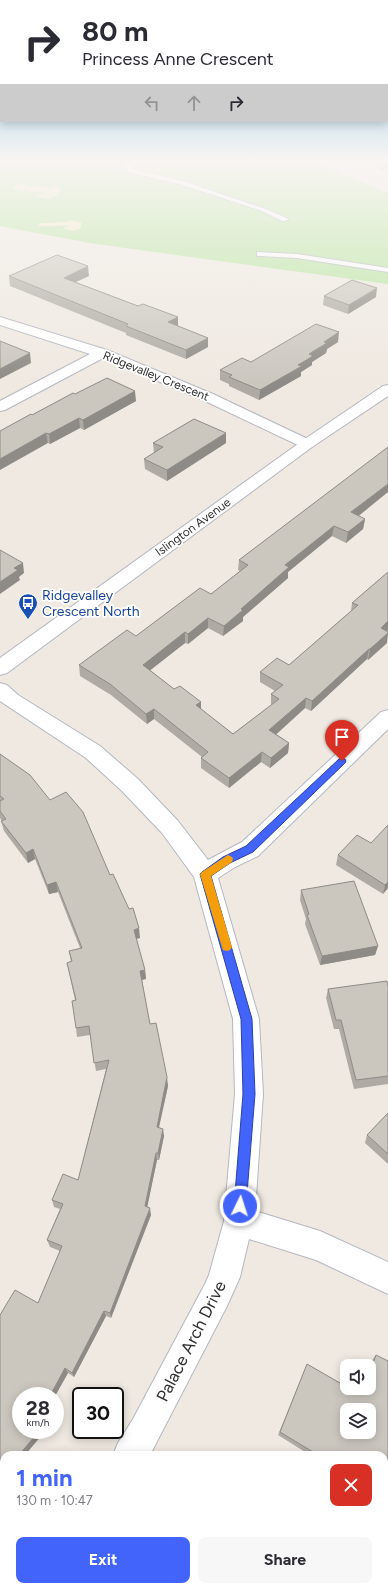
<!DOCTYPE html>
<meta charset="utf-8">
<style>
body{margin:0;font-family:Figtree,sans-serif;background:#f7f7f7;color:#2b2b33;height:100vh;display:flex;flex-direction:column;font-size:15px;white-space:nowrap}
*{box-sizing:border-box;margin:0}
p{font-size:13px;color:#7c7c81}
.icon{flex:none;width:22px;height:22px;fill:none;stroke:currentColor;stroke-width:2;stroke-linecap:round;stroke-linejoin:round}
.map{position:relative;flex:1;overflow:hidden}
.sheet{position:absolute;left:0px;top:1451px;width:388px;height:140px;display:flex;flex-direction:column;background:#fff;border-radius:12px 12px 0 0;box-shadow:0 2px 10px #0003}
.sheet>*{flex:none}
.top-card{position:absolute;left:0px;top:0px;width:388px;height:122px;box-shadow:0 2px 10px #0003;background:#fff;color:#2b2b33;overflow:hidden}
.controls{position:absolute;left:340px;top:1359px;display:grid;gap:8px}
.controls a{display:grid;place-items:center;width:36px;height:36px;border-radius:8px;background:#fff;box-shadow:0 2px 10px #0003;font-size:20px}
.speed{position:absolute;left:12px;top:1387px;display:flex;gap:8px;font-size:20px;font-weight:700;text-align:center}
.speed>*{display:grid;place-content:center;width:52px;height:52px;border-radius:50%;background:#fff;box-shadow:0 2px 10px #0003;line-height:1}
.speed small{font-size:10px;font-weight:400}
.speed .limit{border:2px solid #111;border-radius:6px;background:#fff;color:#111}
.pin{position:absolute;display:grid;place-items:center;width:34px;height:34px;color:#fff;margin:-41px -17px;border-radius:50% 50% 50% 0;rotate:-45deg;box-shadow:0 0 4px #0007}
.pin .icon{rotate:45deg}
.me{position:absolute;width:44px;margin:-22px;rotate:4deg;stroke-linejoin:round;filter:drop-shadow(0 0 3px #0008)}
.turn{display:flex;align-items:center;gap:14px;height:84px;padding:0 16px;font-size:18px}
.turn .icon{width:52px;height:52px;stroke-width:2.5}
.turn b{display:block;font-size:28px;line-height:34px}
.lanes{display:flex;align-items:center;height:38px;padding:0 16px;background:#0003;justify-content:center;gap:20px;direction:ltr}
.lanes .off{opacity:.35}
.round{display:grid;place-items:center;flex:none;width:42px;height:42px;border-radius:8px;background:#f7f7f7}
.head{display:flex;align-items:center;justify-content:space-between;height:68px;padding:0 16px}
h1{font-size:24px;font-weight:700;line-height:30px;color:#4264fb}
.cta{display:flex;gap:8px;margin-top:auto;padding:8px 16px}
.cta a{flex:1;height:46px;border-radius:8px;background:#4264fb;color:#fff;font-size:16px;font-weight:700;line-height:46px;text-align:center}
.cta a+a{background:#f7f7f7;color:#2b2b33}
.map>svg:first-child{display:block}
.green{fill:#b6e59e}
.sand{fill:#f3ecc5}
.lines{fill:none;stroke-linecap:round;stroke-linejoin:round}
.lane-casing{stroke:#b4b7c1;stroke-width:2}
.street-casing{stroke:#b4b7c1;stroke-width:2}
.secondary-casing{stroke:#b4b7c1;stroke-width:2}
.lane{fill:#fff;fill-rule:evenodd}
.street{fill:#fff;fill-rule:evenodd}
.secondary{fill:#fff;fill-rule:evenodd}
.wall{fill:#afaba4;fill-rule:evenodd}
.shaded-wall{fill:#8e8b86}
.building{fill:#cbc7bf;stroke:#8e8b86;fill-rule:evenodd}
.route{fill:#4264fb;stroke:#2b41a3}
.slow{fill:#f59e0b}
.labels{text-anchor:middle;stroke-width:3.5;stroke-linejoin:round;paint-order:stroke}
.far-street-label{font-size:12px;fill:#2e2e2e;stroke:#fff}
.transit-label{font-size:14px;fill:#164399;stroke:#fff;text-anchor:start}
.near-street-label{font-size:17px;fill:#2e2e2e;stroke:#fff}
</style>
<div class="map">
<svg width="388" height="1591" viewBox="0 0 388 1591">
<rect width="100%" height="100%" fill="#efe9e1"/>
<path class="green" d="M0,161h313l64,28 11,4v91l-299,-41 -89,-17z"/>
<path class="sand" d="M23,184l7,3 9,-1 10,2 7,-2 5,4c-6,10 -16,10 -26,6l10,-4 -25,-1 -7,-3 2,-3z
M71,220l11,3 -2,6 -8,2 -9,-3 6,-1v-1c-8,-1 -27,2 -31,-1l2,-2 26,-1z"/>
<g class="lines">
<g class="lane-casing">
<path id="lane" d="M132,161h7l-8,7 5,2 47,11 83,28 23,10 -4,2h-3l-20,-10 -83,-27 -47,-11 -8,-4 3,-5z
M257,252l40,2 91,14v4l-91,-14 -37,-2h-3z"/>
</g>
<g class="street-casing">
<path id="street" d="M0,317l107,33 106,44 99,47 3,3 -3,3 -5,2 -5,-2 -99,-47 -100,-42 -98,52 -5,1v-10l90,-47 -90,-29z
M0,683l7,2 11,10 82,51 38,33 40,42 30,39 34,-18 139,-130 7,-2v19l-130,127 -23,11 -17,11 41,141 4,75 -8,117 65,20 68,31v32l-72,-34 -67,-21 -9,38 -13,29 -77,149h-37l5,-12 15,-24 72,-135 4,-9 15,-54 11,-127 -2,-75 -39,-142 -32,-44 -40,-42 -36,-33 -86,-57z
M34,1587h38l-1,4h-39z"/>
</g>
<g class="secondary-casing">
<path id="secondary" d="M388,385v11l-76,51 -305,226 -7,2v-17l302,-217 81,-55z"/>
</g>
<use href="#lane" class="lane"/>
<use href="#street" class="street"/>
<use href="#secondary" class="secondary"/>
</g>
<path class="wall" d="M368,161h20l-7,9z
M9,276h80l-14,6 63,24 40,11v9l30,12v9l-22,12 -60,-24v-2l-116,-47z
M324,296l52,1 -28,17 -25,-9z
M338,342l-11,7 -1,4 -14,9v3l-11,7v4l-42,24 -30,-14v-2l-9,-4v-10l31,-8z
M75,394l61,7 -52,29 -4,-2 -30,16 -2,-1 -16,-28z
M153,443h73l-59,38 -22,-12 -1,-10 10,-6z
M359,516l6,3 -2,10 -17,14 -14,-7 -44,36v6l-45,39v4l-20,15 -15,-8 -20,16 -3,-1 -35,27 24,19 27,13v8l32,24 38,-29v-11l4,-3 -15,-9v-10l29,-7 62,-54 1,-8 36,-31v58l-2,1 1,12 -19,17 -1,-1 -56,52 -6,-3 -29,26 13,9 -1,10 -18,15 -9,-6 -32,26 -28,-20v-10l1,-1 -48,-38 -7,5 -36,-29 -31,-19 -1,-11 57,-29 75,-42 29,-23 -2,-1 1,-10z
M0,754l110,121 30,63 -4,1 9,31 1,9 -4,1 8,44 18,62 -9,42 5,8 -5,24h-2l-10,47 4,8 -40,103 -5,-2 -32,61 -6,-4 -13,23 -34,34h25l-21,25h-21v26l-4,5v-171l38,-12 22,-52 -10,-4 -3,-7 13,-31 -6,-2 -2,-7 26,-20 28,-111 -10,2 -6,-36 -13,2 -1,-9 -1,-28 -8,-37 4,-1 -2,-11 11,-3 -22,-56 -9,2 -14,-35 -7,4 -24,-32 -3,-10h1l-2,-3z
M371,843l17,45 -5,6 -47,-29 2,-10z
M301,890l77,56 -3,9 -55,10 -15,-41 1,-5 -6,-19z
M388,986v98l-34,5 -15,-60h-5l-8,-31 2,-9z
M388,1113v51l-23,-21 2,-8z
M376,1355l12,6v125l-3,10 -1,1v-42h-74l-32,-20 29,-71 40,23v1h1l12,7 2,-7h7v-18l4,-11zM347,1410h22v22h-22z
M339,1587h37l-2,4h-30z"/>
<path class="shaded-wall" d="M388,161v8l-7,1 1,-8z
M88,266l1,10 -24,11 -1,-9z
M377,288l-1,9 -28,17 1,-9z
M178,317v10l-10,-5z
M339,332l-1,10 -11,7 -1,4 -14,9v3l-11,7v4l-42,24 1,-10 38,-25 26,-23z
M208,338v9l-22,12v-9z
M30,353l1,10 -31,16v-10z
M135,391l1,10 -52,29 -1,-10z
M79,418l1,10 -30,16 -1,-10z
M46,433l2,10 -48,27v-11z
M226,433v10l-59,38v-11z
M388,484v8l-38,31 1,-11z
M365,519l-2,10 -17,14 2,-11z
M334,526l-2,10 -44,36v6l-45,39v4l-20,15 1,-10 61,-61z
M23,563l1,10 -5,4 1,3 -20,14v-12l14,-14z
M208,618v10l-20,16v-10z
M388,621v9l-9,9 2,-11z
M185,632v11l-42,33v-11z
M388,633l-1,10 -19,17 2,-11z
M369,649l-2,10 -56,52 1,-10z
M306,698l-1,10 -36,33v-11z
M201,702v10l-5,-7z
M154,709v10l-7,5 -1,-10z
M289,743l-1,10 -18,15 1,-10z
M262,752l-1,10 -32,26v-10z
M33,849l2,10 -7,4 -2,-10z
M56,882l2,10 -9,2 -2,-9z
M388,882v6l-5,6 2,-9z
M139,928l1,10 -5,1 -1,-9z
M378,946l-3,9 -55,10 2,-9z
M145,970l1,9 -5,1 -1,-9z
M167,1077l1,9 -11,49v-8z
M163,1129l1,7 -5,24 -1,-7z
M156,1153l1,7 -11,53 -1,-7z
M150,1208l1,7 -40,103 -1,-5z
M104,1311l2,5 -32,61 -2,-4z
M65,1368l3,5 -13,23h-5z
M40,1430h6l-21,25h-6z
M4,1474v7l-4,5v-8z
M0,1487l2,2 -2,3z"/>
<path class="building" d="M380,161h8l-6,1z
M57,255l31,11 -24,12 74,28 5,-2 35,13 -10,5 40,16 -22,12 -60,-24 2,-2 -119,-48z
M352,280l25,8 -28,17 -25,-9z
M316,324l23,8 -15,10 3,1 -18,11 4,2 -15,9 4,1 -42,24 -31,-13 3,-2 -12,-5 22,-12 9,4z
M0,341l30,12 -30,16z
M107,378l28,13 -52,29 -4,-2 -30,16 -3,-1 -46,26v-28l31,-17 1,1 41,-22 2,1z
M194,419l32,14 -59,37 -23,-11 19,-12 -10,-4z
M388,447v37l-37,28 14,7 -17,13 -14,-6 -49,39 4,2 -48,42 2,1 -19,16 -16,-8 -20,16 -3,-2 -42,33 31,24 6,-3 21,16 -5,3 37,29 46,-35 -8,-5 12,-9 -23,-13 17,-14 12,7 69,-60 -6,-2 36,-31v49l-7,7 7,4v1l-18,16h-1l-57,52 -6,-3 -37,32 20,13 -18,15 -9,-6 -33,26 -28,-20 7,-6 -54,-43 -8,5 -36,-30 -31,-19 48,-35 9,6 64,-48 11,6 37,-29 -9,-5z
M0,550l23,13 -9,5 4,2 -18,12z
M0,754l30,21 20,25 16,-8 17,20 27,63 3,-1 16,35 4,-1 6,20 -5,2 11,40 -5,1 10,53 6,-1 11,54 -10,50 6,2 -5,24h-2l-11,53 5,2 -40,105 -6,-2 -32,62 -7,-5 -15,28h-29v34h19l-21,25h-15v19l-4,4v-163l15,-25 23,13 24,-57 -15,-6 16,-36 -11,-4 11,-26 15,6 31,-120 -15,3 -5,-37 -13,2 -4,-27 4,-1 -9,-37 5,-2 -3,-10 13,-3 -26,-66 -9,3 -14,-36 -7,4 -25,-32 5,-2 -6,-8v-10l4,-2 -4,-3z
M388,825v57l-3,3 -47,-30 19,-20 14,8z
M354,881l24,65 -56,10 -15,-41 2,-1 -8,-24z
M387,981l1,5v90l-32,4 -15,-60h-5l-8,-31z
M388,1113v41l-21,-19z
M376,1355l12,6v125l-3,10 -1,-1v-40h-72l1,-3 -33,-20 27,-68 40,23v1h1l13,7 3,-7h5v-14zM347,1410h22v22h-22z
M211,1587h125l-2,4h-125z
M343,1587h33l-2,4h-27z"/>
<linearGradient id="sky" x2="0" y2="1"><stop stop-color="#7abfeb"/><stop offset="0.42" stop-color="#f8f5f2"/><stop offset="1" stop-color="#f8f5f2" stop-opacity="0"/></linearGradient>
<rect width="388" height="383" fill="url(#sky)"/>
<path class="route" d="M342,758l3,1 1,2 -1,2 -92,89 -23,11 -19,13 41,143 3,75 -9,112 -1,4 -5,2 -4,-2 -2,-4 9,-112 -2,-75 -41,-145 2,-2 21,-15 23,-11 93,-87z"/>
<path class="slow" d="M228,855l4,2 1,2 -1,3 -21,14 21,71 -2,3 -3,1 -4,-1 -1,-3 -22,-73 2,-2z"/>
<defs>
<g id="bus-pin" transform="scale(1)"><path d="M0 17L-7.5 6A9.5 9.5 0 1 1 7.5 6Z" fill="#1a4fb4" stroke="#fff"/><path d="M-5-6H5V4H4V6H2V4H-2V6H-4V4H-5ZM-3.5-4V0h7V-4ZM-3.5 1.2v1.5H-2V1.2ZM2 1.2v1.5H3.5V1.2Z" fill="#fff"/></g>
</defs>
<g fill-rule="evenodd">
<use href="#bus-pin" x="28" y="603"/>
</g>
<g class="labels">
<g class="far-street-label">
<text transform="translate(156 376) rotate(22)" y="4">Ridgevalley Crescent</text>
<text transform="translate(193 527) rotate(-36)" y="4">Islington Avenue</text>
</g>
<g class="transit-label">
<text x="42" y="600">Ridgevalley<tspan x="42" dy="16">Crescent North</tspan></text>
</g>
<g class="near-street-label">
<text transform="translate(191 1341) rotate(-63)" y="6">Palace Arch Drive</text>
</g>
</g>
</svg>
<div class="controls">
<a><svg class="icon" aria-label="sound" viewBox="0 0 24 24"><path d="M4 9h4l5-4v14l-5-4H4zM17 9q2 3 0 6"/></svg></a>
<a><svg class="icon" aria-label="layers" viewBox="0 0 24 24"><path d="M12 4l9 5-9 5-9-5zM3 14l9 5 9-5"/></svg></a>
</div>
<div class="speed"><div>28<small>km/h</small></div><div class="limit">30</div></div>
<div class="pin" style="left:342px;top:761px;background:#d93025"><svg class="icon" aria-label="arrive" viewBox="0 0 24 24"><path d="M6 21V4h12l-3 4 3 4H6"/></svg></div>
<svg class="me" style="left:240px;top:1206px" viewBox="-20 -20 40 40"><circle r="17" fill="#4264fb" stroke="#fff" stroke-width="3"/><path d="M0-11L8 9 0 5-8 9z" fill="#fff"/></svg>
<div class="top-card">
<div class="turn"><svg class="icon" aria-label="right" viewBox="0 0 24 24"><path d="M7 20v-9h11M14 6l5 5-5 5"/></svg><div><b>80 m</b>Princess Anne Crescent</div></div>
<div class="lanes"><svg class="icon off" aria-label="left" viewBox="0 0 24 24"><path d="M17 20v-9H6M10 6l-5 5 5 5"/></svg><svg class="icon off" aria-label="ahead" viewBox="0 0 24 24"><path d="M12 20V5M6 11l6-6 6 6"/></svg><svg class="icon" aria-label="right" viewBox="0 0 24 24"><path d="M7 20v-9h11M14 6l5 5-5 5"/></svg></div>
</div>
<section class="sheet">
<div class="head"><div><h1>1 min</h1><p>130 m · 10:47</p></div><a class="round" style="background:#d93025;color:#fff"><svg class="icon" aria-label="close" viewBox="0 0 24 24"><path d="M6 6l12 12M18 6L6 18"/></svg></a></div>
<div class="cta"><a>Exit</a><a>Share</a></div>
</section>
</div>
